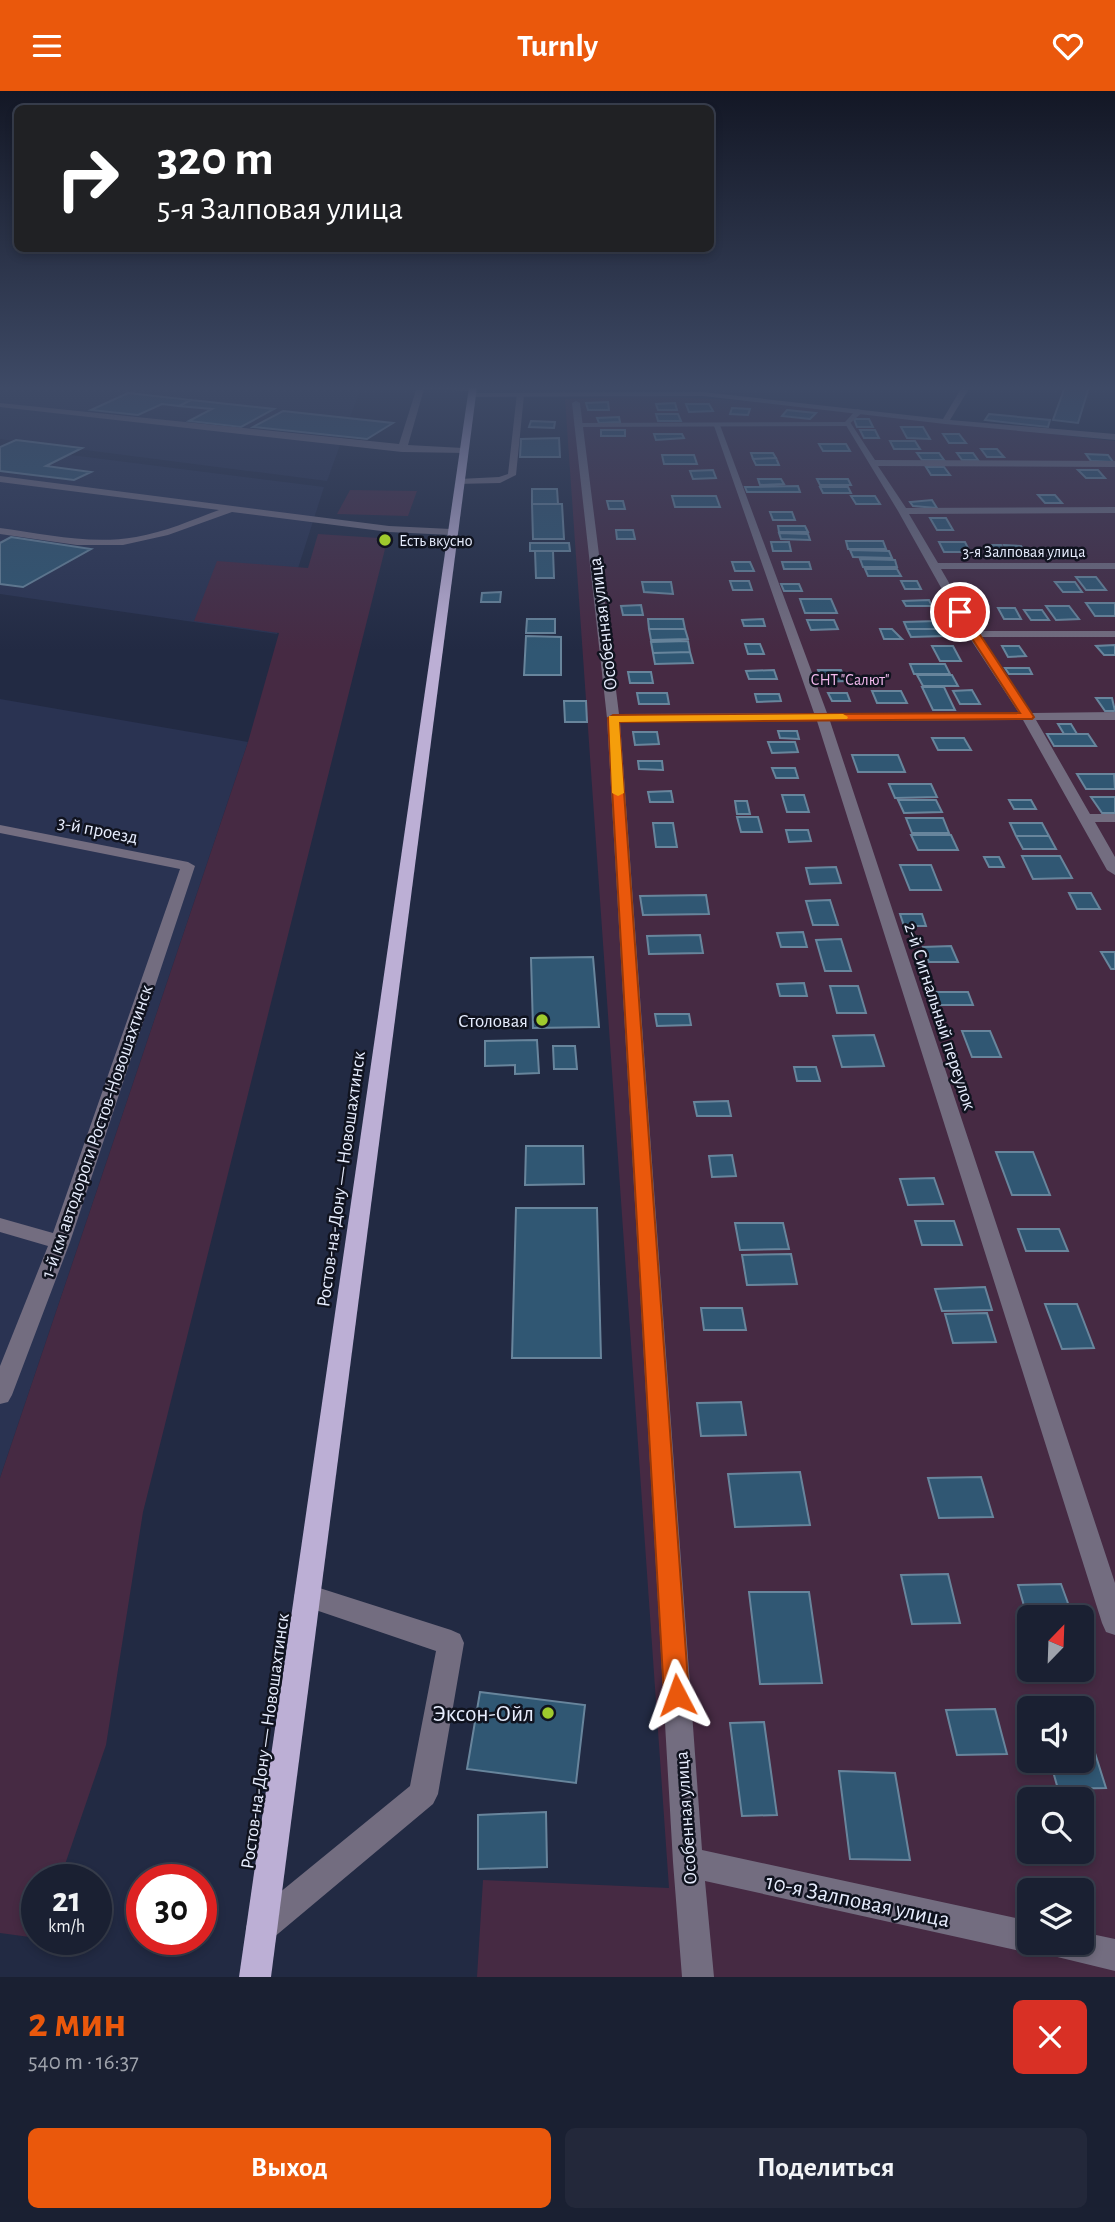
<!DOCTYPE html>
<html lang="ru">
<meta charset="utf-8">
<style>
body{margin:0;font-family:"Alegreya Sans",sans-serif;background:#23283a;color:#f1f3f6;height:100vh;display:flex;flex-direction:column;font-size:26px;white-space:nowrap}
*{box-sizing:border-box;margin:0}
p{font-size:23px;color:#9fa3ac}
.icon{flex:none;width:38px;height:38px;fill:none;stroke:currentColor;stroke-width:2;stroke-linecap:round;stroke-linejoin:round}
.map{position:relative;height:1886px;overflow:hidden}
.drawer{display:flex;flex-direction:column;background:#1a2032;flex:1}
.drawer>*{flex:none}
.banner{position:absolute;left:14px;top:14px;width:700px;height:147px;border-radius:10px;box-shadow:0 4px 10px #0003,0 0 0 2px #383e4d;background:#202124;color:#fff;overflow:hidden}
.needle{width:46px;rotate:23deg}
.buttons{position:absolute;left:1017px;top:1514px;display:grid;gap:14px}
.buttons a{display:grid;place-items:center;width:77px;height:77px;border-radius:10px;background:#1a2032;box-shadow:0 4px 10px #0003,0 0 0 2px #383e4d;font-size:35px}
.speed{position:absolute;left:21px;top:1773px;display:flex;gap:14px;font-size:35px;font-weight:700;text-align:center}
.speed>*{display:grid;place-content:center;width:91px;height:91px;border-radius:50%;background:#1a2032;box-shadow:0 4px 10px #0003,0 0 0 2px #383e4d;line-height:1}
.speed small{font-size:18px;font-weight:400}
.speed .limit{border:10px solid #d22;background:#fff;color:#111}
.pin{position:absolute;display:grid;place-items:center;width:60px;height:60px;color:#fff;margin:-30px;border:4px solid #fff;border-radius:50%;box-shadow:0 2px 7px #0007}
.me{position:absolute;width:77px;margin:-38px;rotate:356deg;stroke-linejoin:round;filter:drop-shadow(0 0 5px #0008)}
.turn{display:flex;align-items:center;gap:24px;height:147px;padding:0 28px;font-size:32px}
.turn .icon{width:91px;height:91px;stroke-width:2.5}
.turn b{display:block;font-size:49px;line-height:60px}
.round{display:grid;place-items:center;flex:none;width:74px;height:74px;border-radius:10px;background:#23283a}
.overview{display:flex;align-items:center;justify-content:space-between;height:119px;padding:0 28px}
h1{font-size:42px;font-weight:700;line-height:52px;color:#ea580c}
.button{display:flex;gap:14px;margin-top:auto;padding:14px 28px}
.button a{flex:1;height:80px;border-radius:10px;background:#ea580c;color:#fff;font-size:28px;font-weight:700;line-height:80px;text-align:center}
.button a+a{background:#23283a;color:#f1f3f6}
header{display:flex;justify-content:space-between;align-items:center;height:91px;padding:0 28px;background:#ea580c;color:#fff;font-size:32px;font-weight:700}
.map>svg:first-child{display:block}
.built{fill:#2a3352}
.green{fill:#462a43;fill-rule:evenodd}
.building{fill:#305773;stroke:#68859c;stroke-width:2}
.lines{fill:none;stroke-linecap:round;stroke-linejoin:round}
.lane{fill:#736d80;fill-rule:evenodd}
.street{fill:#736d80;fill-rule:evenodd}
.primary{fill:#bcafd5;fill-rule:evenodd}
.route{fill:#ea580c;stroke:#983908;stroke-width:2}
.slow{fill:#f59e0b}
.poi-dot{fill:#9fca2d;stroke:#10131f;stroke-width:2.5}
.labels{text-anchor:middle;stroke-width:5;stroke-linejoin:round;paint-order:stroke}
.far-poi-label{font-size:16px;fill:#e7edfe;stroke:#10131f;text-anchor:start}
.far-street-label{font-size:16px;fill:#e7edfe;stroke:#10131f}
.far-park-label{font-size:16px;fill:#f4baee;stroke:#10131f}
.street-label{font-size:19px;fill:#e7edfe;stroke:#10131f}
.poi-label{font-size:19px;fill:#e7edfe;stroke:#10131f;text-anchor:end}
.near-poi-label{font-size:23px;fill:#e7edfe;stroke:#10131f;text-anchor:end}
.near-street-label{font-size:23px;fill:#e7edfe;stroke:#10131f}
</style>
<header><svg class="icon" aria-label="menu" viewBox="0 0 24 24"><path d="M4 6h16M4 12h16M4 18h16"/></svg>Turnly<svg class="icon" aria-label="heart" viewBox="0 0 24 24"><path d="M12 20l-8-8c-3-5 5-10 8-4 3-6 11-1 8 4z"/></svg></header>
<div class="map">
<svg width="1115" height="1886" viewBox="0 0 1115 1886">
<rect width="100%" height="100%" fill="#222a43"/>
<path class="built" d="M0,296h361l-34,94 -327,-42z
M0,355l324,41 -47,147 -277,-40z
M0,608l248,43 -248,736z"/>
<path class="green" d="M649,305l105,5 361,40v1536h-638l6,-97 186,8 -104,-1489zM1029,1526h53v52h-53zM1029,1617h53v53h-53zM1029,1708h53v52h-53zM1029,1799h53v53h-53z
M350,399l67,1 -9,25 -71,-2z
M318,443l76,5 -9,10 -242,963 -37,233 -46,134h-23v59l-37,-5v-455l248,-736 31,-109 -85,-12 23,-60 91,7z"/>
<path class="building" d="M1065,296h24l-11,36 -25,-3z
M128,302l63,7 -12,6 -17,-2 -24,11 -47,-5z
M191,309l83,9 -33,18 -52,-6 23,-12 -33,-3z
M608,311l1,8h-21l-2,-7z
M675,312l2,7h-19l-2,-6z
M686,313h23l4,7 -24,1z
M732,317l18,1 -2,6 -18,-1z
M787,319l29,3 -6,6 -28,-3z
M283,320l110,12 -26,16 -114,-12z
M656,323h22l3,7h-23z
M989,323l61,6 -2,7 -63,-7z
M619,326l1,5 -21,1 -2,-5z
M854,328h15l4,8h-16z
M531,330l24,1 -1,6 -25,-1z
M901,336h22l7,12 -23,-1z
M601,339h24v6h-24z
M860,339h15l4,8h-15z
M654,343h28l2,4 -28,2z
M943,343h16l7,9h-17z
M559,347l1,19h-40l1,-18z
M16,349l66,8 -36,18 45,6 -17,8 -74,-9v-24z
M890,350h25l5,8h-26z
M819,353h27l4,7h-27z
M981,358h16l7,8h-17z
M751,362h22l3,5 -23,1z
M917,362h22l5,7h-22z
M957,362h16l5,7h-16z
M1086,363l22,1 5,7 -22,-1z
M662,364h32l3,9h-33z
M776,367l3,7h-23l-3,-6z
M926,376h18l6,8h-19z
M713,379l3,8 -23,1 -3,-8z
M1078,379h20l7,8h-19z
M758,388h23l3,5 -24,1z
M817,388h31l3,6h-31z
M798,395l2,6h-53l-2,-5z
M820,396h28l3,6h-28z
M532,398h25l1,15h-26z
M1038,404h17l7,8h-17z
M672,405h44l4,11h-45z
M851,405h24l5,8h-24z
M932,409l5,8 -24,-2 -3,-4z
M607,410h16l2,8h-16z
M532,413h30l2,35h-31z
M770,421h22l3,8h-22z
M930,427h16l7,12h-16z
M778,435h27l3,6h-29z
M616,439h17l2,9h-18z
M779,442l29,1 2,6 -29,-1z
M11,446l80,12 -68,38 -23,-3v-41z
M846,450h37l3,8h-38z
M771,451h18l2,9h-18z
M939,451h26l5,10h-26z
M530,452h39l1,8h-40z
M986,454h15l7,11h-16z
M1004,454l17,1 7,10h-18z
M850,459l39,1 3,7 -39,-1z
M535,460h18l1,27h-18z
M860,468l35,1 2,7h-34z
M732,471h18l4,9h-19z
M782,471h27l2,7h-27z
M865,478h32l4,7h-33z
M1076,486h20l10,13h-20z
M730,490h19l3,9h-19z
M901,490h16l4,8h-16z
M642,491h29l2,12 -29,-2z
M1055,491h20l7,10h-19z
M781,493h18l3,7h-18z
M501,501l-1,10h-19l1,-9z
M800,508h31l6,14h-32z
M929,509l3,6h-26l-3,-5z
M1086,512h29v13h-20z
M641,514l2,10h-20l-2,-9z
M1046,515h23l10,13 -23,1z
M998,517h17l6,11h-17z
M1024,519h18l7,10h-18z
M527,528h28v14h-29z
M648,528h35l2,10h-36z
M763,528l2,7h-21l-2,-6z
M807,529h27l4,9 -27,1z
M937,530l4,8h-34l-3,-7z
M649,538h36l3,10 -37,1z
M880,538h12l10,10h-18z
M907,538h34l4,7 -34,1z
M526,545l35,1v38h-37z
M688,550l2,11 -37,1 -2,-11z
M745,553h15l4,10h-16z
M1115,554v10h-11l-8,-9z
M932,555h21l8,15h-21z
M1002,555h17l7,10 -18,1z
M690,561l3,11 -38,1 -2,-11z
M910,573h35l5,10h-36z
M1005,577h24l3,6h-23z
M774,579l3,9h-28l-3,-8z
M818,579h23l5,11 -24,1z
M628,581h23l2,11h-23z
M917,584h35l6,11h-35z
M922,596h22l11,23h-22z
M972,599l8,14h-20l-7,-13z
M872,600h29l6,12h-30z
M637,602h30l2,11h-30z
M828,602h19l3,8h-18z
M755,603h24l2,7 -24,1z
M1096,607h16l3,13h-10z
M564,610h22l1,21h-22z
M1058,633h13l6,10h-13z
M778,640h19l2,8 -19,-1z
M633,641h24l2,12 -24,1z
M1047,643h41l8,12h-42z
M932,647h32l7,12h-33z
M768,651h27l3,10 -26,1z
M852,664h46l7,17h-47z
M638,670h24l1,9 -24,-1z
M772,677h23l3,10h-22z
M1077,683h37l1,15h-29z
M889,693h42l6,13 -42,1z
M671,700l2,11h-23l-2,-10z
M782,704h22l5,17h-22z
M1091,706h24v16h-13z
M898,709h38l6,12 -38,1z
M1009,709h22l5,9h-22z
M735,710h12l3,13h-13z
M737,726h21l4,15h-21z
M906,727h37l6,15h-37z
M653,732h20l4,24h-21z
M1010,732h32l7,13h-33z
M786,739h22l3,11 -22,1z
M911,744h40l7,15h-40z
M1016,745h33l7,13h-33z
M1022,765h38l12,22 -39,1z
M984,766h15l5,10h-15z
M900,774h31l10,25h-31z
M836,776l5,16 -31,1 -4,-16z
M1069,802h22l9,16h-23z
M706,804l3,19 -66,1 -3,-19z
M830,809l8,25h-25l-7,-24z
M900,823h22l4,12h-22z
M803,841l4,15h-26l-4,-14z
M700,844l3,18 -54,1 -2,-18z
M841,848l10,32h-26l-9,-31z
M951,855l7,16h-29l-6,-15z
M1101,861h14v17h-4z
M593,866l6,70 -66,1 -2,-70z
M804,892l3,13h-27l-3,-12z
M830,895h28l8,27h-29z
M934,901h34l5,13h-34z
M655,923h34l2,11 -34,1z
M962,940h28l11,26h-29z
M874,944l10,31 -42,1 -9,-31z
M537,949l2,33 -24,1v-9l-30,1v-25z
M553,955h22l2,23h-23z
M794,976h22l4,14h-23z
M728,1010l3,15h-34l-3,-14z
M526,1055h57l1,38 -59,1z
M996,1061h37l17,43h-38z
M732,1064l4,21 -24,1 -3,-21z
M934,1087l9,26 -35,1 -8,-26z
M516,1117h81l4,150h-89z
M915,1130h39l8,24h-40z
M735,1132h48l6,26 -49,1z
M1018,1138h41l9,22h-42z
M791,1163l6,30 -50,1 -5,-30z
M985,1196l7,23 -50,1 -7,-22z
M1045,1213h32l17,44 -32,1z
M701,1217h41l4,22h-42z
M987,1222l9,29 -43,1 -8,-29z
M741,1311l5,33 -45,1 -4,-33z
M800,1381l10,53 -75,2 -7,-53z
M981,1386l12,40 -54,1 -11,-40z
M948,1483l12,49 -48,1 -11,-49z
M1061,1493l12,33h-44v6l-11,-38z
M749,1501h60l13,91 -62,1z
M480,1601l105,13 -9,78 -109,-14z
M995,1618l12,45 -50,1 -11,-45z
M764,1631l13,93 -35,1 -12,-93z
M1089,1643l17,54 -48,1 -8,-28h32v-26z
M839,1680l56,2 15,87 -60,-1z
M546,1721l1,55 -69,2v-54z"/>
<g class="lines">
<path class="lane" d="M517,302l7,2 -8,80 -16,8 -44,1v-4l3,-1 40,-2 9,-3z
M857,318l7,2 -17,15 -269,1 -4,-2 4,-2 267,-1z
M307,1493l144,46 9,4 4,9 -26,151 -5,10 -160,134 -11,5 -11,-5 -5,-11 5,-11 159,-130 26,-135 -138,-47 -4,-8 4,-8z"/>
<path class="street" d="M417,296h58l-3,4 -48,-2 -16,56 55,3 3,5 -64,-1 -402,-45v-4l399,41z
M962,296h8l-20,33 165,14v6l-170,-16 -242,-28 -231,1 -4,-2 4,-2 231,-1 240,27z
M576,310l4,2 39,311 195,-1 -101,-290 7,2 107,288h192l-52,-79 -69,-123 -54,-89h6l25,38 240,1v6l-237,-1 28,42 209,-1v6l-206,1 29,49h177v6h-174l36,62h138v6h-134l50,76 84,-1v8h-79l54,94h25v8h-20l20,35v18l-8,-5 -84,-150 -193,1 285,862v52l-9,-3 -4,-9 -285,-902 -197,1 82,1128 327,71v22h53v-11l33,7v32l-70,-17 -4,-9 -12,8 -324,-72 9,96h-32l-9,-115 -66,-1144 -35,-315z
M0,385l389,50 62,3 5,3 -5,3 -62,-3 -157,-20 -64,23 -45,10h-46l-77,-11v-6c45,6 90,17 136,9 29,-5 56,-17 83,-27l-219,-28z
M0,734l188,37 7,4 -125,376 -58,153 -4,7 -8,2v-38l48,-120 -48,-14v-14l53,15 127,-364 -180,-36z"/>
<path class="primary" d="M469,296h8l-206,1590h-32z"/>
</g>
<linearGradient id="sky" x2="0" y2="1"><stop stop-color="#131725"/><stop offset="0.53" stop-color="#3e4a66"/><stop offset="1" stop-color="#3e4a66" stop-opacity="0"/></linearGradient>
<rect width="1115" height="560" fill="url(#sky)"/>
<path class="route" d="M956,518l9,3 69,105 -2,2 -413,3 70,973 -3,9 -9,3 -9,-3 -4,-9 -56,-977 5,-3 407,-2 -65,-101z"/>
<path class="slow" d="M843,623l5,3 -1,2 -228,3 5,71 -6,3 -6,-3 -3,-77z"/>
<g class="poi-dot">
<circle cx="385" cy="449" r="7"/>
<circle cx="542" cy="929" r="7"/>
<circle cx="548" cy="1622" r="7"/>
</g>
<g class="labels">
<g class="far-poi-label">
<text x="399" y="455">Есть вкусно</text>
</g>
<g class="far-street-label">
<text x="1024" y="466">3-я Залповая улица</text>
</g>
<g class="far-park-label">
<text x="850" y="594">СНТ "Салют"</text>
</g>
<g class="street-label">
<text transform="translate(602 533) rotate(-97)" y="7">Особенная улица</text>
<text transform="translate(98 738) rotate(11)" y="7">3-й проезд</text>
<text transform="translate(941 925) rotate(72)" y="7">2-й Сигнальный переулок</text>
<text transform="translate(96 1040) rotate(-71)" y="7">1-й км автодороги Ростов-Новошахтинск</text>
<text transform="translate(340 1088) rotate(-82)" y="7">Ростов-на-Дону — Новошахтинск</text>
<text transform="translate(264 1650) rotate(-82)" y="7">Ростов-на-Дону — Новошахтинск</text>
<text transform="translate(685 1727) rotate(-94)" y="7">Особенная улица</text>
</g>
<g class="poi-label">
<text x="528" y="936">Столовая</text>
</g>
<g class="near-poi-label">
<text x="534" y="1630">Эксон-Ойл</text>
</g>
<g class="near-street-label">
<text transform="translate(858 1809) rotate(12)" y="8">10-я Залповая улица</text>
</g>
</g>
</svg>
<div class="buttons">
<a><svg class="needle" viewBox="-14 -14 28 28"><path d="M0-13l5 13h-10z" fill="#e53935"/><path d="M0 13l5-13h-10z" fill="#9fa3ac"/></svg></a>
<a><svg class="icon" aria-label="sound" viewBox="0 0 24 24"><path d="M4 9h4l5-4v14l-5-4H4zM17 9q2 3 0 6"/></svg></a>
<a><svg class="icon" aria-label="search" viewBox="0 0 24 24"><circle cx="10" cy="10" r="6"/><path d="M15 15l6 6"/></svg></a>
<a><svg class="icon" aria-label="layers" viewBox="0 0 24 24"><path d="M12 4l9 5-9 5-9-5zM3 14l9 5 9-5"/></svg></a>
</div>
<div class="speed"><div>21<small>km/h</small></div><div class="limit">30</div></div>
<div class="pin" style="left:960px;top:521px;background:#d93025"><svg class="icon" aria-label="arrive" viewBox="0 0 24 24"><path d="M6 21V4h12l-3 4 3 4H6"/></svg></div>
<svg class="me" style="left:677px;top:1604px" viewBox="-20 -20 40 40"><path d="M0-17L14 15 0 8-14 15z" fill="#ea580c" stroke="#fff" stroke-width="4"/></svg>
<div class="banner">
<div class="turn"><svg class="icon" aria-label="right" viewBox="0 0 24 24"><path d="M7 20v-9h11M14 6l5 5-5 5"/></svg><div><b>320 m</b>5-я Залповая улица</div></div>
</div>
</div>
<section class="drawer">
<div class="overview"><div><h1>2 мин</h1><p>540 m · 16:37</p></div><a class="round" style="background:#d93025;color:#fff"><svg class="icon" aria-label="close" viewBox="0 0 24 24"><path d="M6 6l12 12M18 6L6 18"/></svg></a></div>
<div class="button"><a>Выход</a><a>Поделиться</a></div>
</section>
